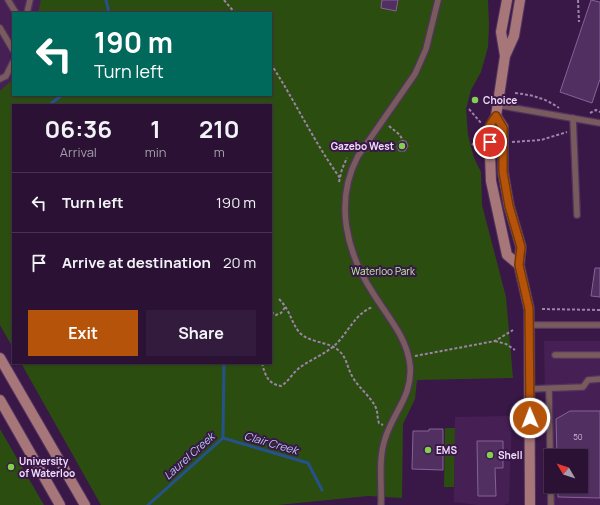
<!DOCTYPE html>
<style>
body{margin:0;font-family:Manrope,sans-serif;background:#331b3d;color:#f1f3f6;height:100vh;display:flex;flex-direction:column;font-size:15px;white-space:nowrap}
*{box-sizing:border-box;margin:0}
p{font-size:13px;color:#a69ead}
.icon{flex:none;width:22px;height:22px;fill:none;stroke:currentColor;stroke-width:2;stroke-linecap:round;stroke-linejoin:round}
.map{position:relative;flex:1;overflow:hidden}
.panel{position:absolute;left:12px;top:104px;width:260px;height:260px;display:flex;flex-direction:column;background:#2b1235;border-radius:0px;box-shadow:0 1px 3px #0004,0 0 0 1px #473250}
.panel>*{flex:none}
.guide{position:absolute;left:12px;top:12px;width:260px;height:84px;border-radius:0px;box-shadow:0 1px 3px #0004,0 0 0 1px #473250;background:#00695c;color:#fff;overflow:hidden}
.needle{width:26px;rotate:309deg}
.fabs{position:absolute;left:544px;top:449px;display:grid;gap:8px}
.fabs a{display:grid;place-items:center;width:44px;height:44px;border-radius:0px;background:#2b1235;box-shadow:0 1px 3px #0004,0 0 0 1px #473250;font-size:20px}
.pin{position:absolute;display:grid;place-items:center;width:34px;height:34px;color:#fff;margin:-17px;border:2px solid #fff;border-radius:50%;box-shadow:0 1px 4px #0007}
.me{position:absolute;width:44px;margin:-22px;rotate:359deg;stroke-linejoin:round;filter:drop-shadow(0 0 3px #0008)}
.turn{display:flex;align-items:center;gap:14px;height:84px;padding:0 16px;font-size:18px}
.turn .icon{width:52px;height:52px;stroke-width:2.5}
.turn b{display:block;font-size:28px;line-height:34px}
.eta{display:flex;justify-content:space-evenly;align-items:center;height:68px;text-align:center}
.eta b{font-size:24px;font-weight:700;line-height:28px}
.cta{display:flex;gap:8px;margin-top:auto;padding:8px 16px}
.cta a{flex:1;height:46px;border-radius:0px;background:#b45309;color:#fff;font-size:16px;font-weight:700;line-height:46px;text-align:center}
.cta a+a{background:#331b3d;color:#f1f3f6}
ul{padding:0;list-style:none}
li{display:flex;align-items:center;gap:12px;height:60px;padding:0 16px;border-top:1px solid #473250}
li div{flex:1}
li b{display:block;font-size:15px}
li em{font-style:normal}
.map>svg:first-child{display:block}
.built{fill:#462054;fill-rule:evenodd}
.green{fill:#2b4e10}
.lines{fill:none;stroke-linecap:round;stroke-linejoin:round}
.stream{stroke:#25528a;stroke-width:3}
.building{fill:#512f60;stroke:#866297}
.lane-casing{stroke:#533460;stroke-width:8}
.secondary-casing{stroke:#533460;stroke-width:12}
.path{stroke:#9d83a8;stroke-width:2;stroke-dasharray:3 2;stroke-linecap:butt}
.lane{stroke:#795b5d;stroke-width:5.5}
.secondary{stroke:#a67679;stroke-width:10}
.route-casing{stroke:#753606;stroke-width:10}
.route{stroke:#b45309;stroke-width:7}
.poi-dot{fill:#83d04f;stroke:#391847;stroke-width:1.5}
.labels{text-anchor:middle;stroke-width:4;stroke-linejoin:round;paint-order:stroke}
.number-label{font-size:8px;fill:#c9b2d4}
.poi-label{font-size:10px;font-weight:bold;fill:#f1ddfb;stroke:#391847;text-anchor:start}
.park-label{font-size:10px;fill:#b9f498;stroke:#391847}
.water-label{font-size:11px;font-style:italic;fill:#b4ceef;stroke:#391847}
</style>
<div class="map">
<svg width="600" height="505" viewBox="0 0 600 505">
<rect width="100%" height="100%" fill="#391847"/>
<path class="built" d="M0,0h44l-3,13h-28v79l-13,11z
M544,341h56v164h-53zM551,456h30v30h-30z
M512,416l-3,87 -5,2h-26l-24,-3 1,-85z"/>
<path class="green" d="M41,0h447l1,25 -1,22 -7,25 -10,18 -5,19 2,26 6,23 7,14 1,33 24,92 7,81 -96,2 -2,19 -12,25 -1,74 -34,-2 -90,9h-177l-80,-142h250v-258h-258v243l-13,-23v-234l13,-12v16h258v-82h-233z
M445,428h10l-1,59h-10z
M0,429l44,76h-44z"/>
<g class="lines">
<path class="stream" d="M106,0l3,13
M49,105l13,-10
M223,438l85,25 14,27
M148,505l75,-67 1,-75"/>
</g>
<path class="building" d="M382,0h16l-2,11 -15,-3z
M591,0l9,2v77l-8,24 -32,-11z
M400,141h6l2,5 -3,5h-6l-2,-5z
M595,268h5v29l-9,-1z
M570,411h30v87l-42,-1v-11h23v-30h-24l-1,-37z
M429,429h14v41l-31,-1 1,-38h16z
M477,441h26v27h-8l1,28h-18z"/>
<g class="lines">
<g class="lane-casing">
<path id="lane" d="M8,0l8,13
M27,13l3,-13
M0,28l13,22
M0,79l6,-3 7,-14
M497,105l103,18
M573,118l4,97
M530,325h70
M555,355h45
M530,389l53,-2 5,-7 12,-1
M549,389l2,116
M381,505c1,-22 -3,-45 4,-66 8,-27 28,-43 25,-74 -3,-28 -23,-49 -37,-72 -27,-41 -39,-92 -15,-137l57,-82 11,-25 12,-49"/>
</g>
<g class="secondary-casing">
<path id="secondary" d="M520,0l-6,36 -9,20 -9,60 7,11v45l6,34 12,41 -2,18 10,44 1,196
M505,56l-4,-24 6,-32
M496,116l-7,13 2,52 16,74 12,10
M0,358l85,147
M0,400l60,105"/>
</g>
<path class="path" d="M224,0l11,13
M578,0l1,22
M271,64c24,37 43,78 69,114
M515,93c17,2 30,5 44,15
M469,109l12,14
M590,113l6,-3 4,2
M389,126l11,9 3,6
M512,142l29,-2 26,-8
M472,145l7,-8
M339,182l3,-13 5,-11
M279,299c12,12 12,24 21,34 10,10 27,8 38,17 8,6 9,16 13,24 6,13 19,21 25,34 2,5 1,10 3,15l4,2
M542,309l58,1
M271,312l5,3 5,-2 5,-7
M495,341l11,3 9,6
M415,356l80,-15 18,-11
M262,363c3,12 6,21 19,23 7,-4 11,-12 17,-17 11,-9 26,-14 37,-24 13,-12 20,-32 38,-38"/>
<use href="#lane" class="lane"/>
<use href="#secondary" class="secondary"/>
</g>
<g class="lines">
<g class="route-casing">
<path id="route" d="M490,142v-17l6,-9 7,12v44l6,34 12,41 -2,18 10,44 1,109"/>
</g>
<use href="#route" class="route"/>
</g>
<g class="poi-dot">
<circle cx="475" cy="100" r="4"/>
<circle cx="402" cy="146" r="4"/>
<circle cx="428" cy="450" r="4"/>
<circle cx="490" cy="455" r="4"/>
<circle cx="11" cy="467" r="4"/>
</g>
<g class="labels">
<g class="number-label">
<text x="578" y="440">50</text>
</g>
<g class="poi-label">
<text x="483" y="104">Choice</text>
<text x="394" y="150" text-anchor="end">Gazebo West</text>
<text x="436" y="454">EMS</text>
<text x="498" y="459">Shell</text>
<text x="19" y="465">University<tspan x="19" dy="12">of Waterloo</tspan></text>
</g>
<g class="park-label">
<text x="383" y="275">Waterloo Park</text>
</g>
<g class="water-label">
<text transform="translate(271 443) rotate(16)" y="4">Clair Creek</text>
<text transform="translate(189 456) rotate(-42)" y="4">Laurel Creek</text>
</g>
</g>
</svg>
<div class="fabs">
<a><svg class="needle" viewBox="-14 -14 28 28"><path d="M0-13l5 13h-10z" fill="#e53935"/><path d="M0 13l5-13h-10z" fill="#a69ead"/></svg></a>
</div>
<div class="pin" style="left:490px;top:142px;background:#d93025"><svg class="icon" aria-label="arrive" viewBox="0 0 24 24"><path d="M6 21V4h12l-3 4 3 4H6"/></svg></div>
<svg class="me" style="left:530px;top:418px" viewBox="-20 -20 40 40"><circle r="17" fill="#b45309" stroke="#fff" stroke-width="3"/><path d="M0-11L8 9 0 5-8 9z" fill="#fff"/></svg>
<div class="guide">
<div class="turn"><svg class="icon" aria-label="left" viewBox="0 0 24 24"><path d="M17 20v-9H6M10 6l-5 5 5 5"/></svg><div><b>190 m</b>Turn left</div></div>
</div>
<section class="panel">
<div class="eta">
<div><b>06:36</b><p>Arrival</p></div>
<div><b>1</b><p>min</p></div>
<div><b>210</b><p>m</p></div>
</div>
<ul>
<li><svg class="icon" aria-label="left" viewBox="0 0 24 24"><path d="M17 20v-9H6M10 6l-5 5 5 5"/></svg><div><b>Turn left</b></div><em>190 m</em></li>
<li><svg class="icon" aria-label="arrive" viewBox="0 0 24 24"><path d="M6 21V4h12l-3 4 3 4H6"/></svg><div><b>Arrive at destination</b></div><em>20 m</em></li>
</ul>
<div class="cta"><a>Exit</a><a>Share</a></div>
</section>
</div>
